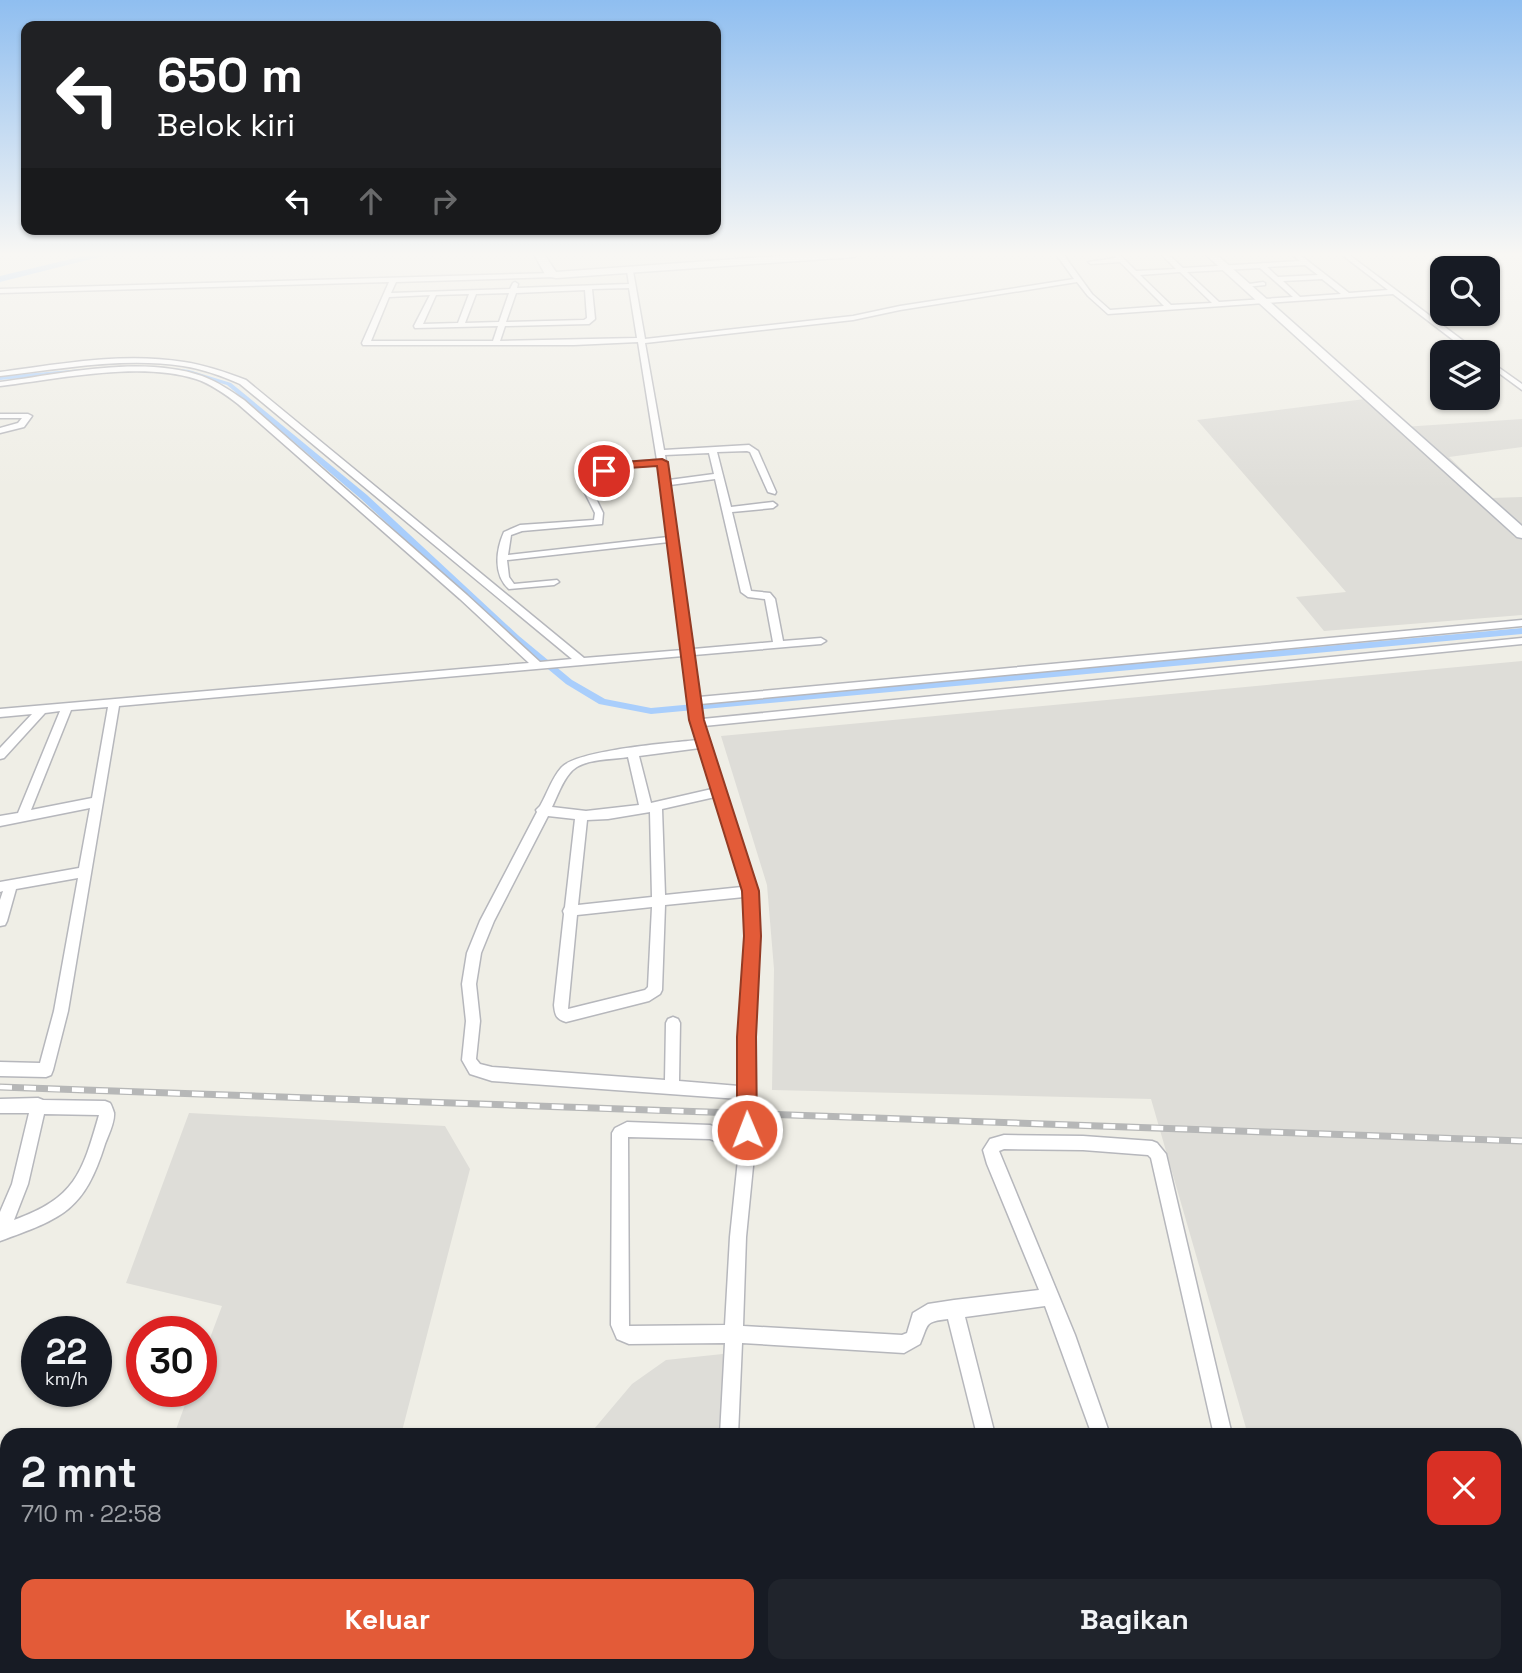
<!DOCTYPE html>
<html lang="id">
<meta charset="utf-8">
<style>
body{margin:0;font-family:"Space Grotesk",sans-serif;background:#20242c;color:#f1f3f6;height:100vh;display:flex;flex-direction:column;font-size:26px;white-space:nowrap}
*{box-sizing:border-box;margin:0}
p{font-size:23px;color:#9ea1a6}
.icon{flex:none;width:38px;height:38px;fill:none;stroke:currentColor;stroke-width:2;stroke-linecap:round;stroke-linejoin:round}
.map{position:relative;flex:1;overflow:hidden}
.drawer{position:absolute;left:0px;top:1428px;width:1522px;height:245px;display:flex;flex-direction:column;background:#171b24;border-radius:21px 21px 0 0;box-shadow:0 2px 5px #0004}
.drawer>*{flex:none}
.top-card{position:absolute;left:21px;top:21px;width:700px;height:214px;border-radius:14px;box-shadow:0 2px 5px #0004;background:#202124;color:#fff;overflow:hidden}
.tools{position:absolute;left:1430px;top:256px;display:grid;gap:14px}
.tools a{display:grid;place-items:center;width:70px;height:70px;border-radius:14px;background:#171b24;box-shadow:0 2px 5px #0004;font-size:35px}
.speed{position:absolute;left:21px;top:1316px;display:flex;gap:14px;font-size:35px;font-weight:700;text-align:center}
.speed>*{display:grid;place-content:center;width:91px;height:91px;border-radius:50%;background:#171b24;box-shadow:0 2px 5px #0004;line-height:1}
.speed small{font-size:18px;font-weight:400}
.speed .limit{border:10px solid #d22;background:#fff;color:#111}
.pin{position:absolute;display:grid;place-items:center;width:60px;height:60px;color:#fff;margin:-30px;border:4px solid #fff;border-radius:50%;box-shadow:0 2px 7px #0007}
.me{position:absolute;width:77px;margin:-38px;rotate:359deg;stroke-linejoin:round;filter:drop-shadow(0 0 5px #0008)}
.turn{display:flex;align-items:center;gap:24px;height:147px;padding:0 21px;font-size:32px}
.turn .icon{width:91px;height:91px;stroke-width:2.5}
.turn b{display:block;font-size:49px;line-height:60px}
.lanes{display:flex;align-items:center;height:66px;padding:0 21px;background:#0003;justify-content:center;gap:35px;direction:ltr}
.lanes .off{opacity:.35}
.round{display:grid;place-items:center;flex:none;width:74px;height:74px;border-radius:14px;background:#20242c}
.overview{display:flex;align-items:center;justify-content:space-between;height:119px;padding:0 21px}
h1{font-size:42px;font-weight:700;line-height:52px}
.primary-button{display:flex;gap:14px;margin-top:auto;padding:14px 21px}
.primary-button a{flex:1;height:80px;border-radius:14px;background:#e35b38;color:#fff;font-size:28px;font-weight:700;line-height:80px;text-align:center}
.primary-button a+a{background:#20242c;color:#f1f3f6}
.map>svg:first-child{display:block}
.industrial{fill:#deddd8}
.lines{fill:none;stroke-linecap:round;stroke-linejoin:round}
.canal{fill:#a9cefc;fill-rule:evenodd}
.river{fill:#a9cefc;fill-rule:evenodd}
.minor-casing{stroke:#b6b7bc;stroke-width:3}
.secondary-casing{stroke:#b7b9bf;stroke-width:3}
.minor{fill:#fff;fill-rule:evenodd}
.secondary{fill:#fff;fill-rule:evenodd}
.rail-casing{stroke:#b6b7b7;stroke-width:7}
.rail{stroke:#fff;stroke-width:4.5;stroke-dasharray:12;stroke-linecap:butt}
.route{fill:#e35b38;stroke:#943b24;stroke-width:2}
</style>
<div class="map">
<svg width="1522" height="1673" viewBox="0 0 1522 1673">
<rect width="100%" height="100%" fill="#efeee6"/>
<path class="industrial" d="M1373,398l30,29 119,-8v28l-73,10 42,41 31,-1v118l-198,16 -28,-34 50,-5 -149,-172z
M1522,661v805h-6v-31h-268l-97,-336 -379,-9 2,-121 -7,-84 -46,-149z
M189,1113l256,13 25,43 -69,266h-227l16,-44h11v-29l21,-56 -96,-23z
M732,1353l1,82h-144l43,-51 34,-24z"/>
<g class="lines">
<path class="canal" d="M118,366l3,2 -1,1 -120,11v-4z
M172,368l17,2 42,13 136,112 152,141 53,44 33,19 46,9 871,-80v6l-871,80 -52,-10 -33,-20 -53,-44 -152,-141 -134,-114 -39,-11 -18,-3v-2z"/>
<path class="river" d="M92,254h19l-111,28v-6z"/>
<g class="minor-casing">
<path id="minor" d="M1056,254h7l29,40 18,16 54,-4 -44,-44 -29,2 -3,-2 28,-4 -4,-4h7l17,17 40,-2 -15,-15h7l15,14 117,-7 -8,-7h7l50,39 39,-3 -47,-36h7l130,98h-9l-76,-58 -285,20 -20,-18 -11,-14 -177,28 -47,10 -208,23 19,107 85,-5 9,6 18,41 -1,2 -7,-2 -18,-40 -3,-1 -30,1 14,55 42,-5 4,3 -4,3 -41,4 19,79 19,2 5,6 8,42 38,-3 5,3 -5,3 -127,11 5,42 823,-77v6l-822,78 2,15 820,-81v6l-818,82 52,165 4,45 -7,101 2,109 -9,91 -3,89 159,9 5,-2 6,-20 15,-9 26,-4 85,-10 -52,-126 -4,-14 7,-11 14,-4 79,1 69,5 5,2 9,11 66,281h-18l-63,-277 -3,-3 -65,-5 -79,-1 -5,2 76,184 35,100h-18l-47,-129 -80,11 30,118h-18l-29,-116c-24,3 -19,4 -28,25l-16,9 -162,-10 -4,92h-18l5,-92 -96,1 -12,-5 -6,-14 1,-192 3,-5 12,-6 83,3 29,11v-37l-247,-18 -22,-7 -8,-14 4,-39 -4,-37 5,-31 13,-32 57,-109 -1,-2 4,-4c7,-12 12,-28 21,-38 14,-18 110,-25 137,-28l-7,-17 -8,-67 -564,50 -51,305 -15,59 -2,5 -5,2 -46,-1v-14l40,1 14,-52 24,-133 -62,11 -9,32 -2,4 -5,1v-26l3,-9 -3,1v-10l79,-14 11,-60 -90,18v-10l18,-3 42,-102 -15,2 -41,45 -4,1v-11l32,-34 -32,3v-8l529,-46 -69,-64 -222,-195c-13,-10 -27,-20 -42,-25 -56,-18 -138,0 -196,7v-4c61,-8 142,-27 202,-6 16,6 29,15 42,24l223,195 73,67 32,-3 -332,-275c-18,-8 -37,-15 -57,-18 -60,-9 -123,3 -183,10v-4c60,-8 123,-20 184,-10 21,3 41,10 62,18l338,278 99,-8 -14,-108 -162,18 2,17 5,7 43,-4 2,2 -5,3 -45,4c-16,-14 -13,-39 -5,-57l16,-7 74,-5 1,-7 -17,-34 1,-2 20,-6 12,-8 46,-3 -19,-118 -64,3h-211l-1,-2 27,-61 -389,11v-4l554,-16 3,2 -3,2 -158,5 -5,11 119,-4 3,-6 2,-1 3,2 -1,4 112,-4 -2,-13 3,-2 3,2 12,68 208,-23 47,-10 174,-27zM1305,265l13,10 -40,2 -11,-10zM1260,268l33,29 -74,5 -32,-30zM1180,272l32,31 -41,2 -31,-30zM1322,279l19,15 -41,3 -17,-16zM629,288l8,50 -137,3 5,-15 84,-2 6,-5 -3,-30zM585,290l2,28 -3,2 -78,2 10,-29zM509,293l-10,29 -34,1 11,-29zM469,294l-11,29 -35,1 13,-29zM430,295l-16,31 1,2 83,-2 -5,15h-122l18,-44zM709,453l5,21 -45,6 -4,-25zM658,465l10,72 -160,18 3,-20 11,-4 80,-7 1,-11 -16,-33 18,-5 8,-7zM715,479l26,113 7,5 17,2 8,43 -80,7 -23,-164zM108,707l-16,91 -61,12 40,-100zM700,748l12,41 -61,14 -12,-47zM628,757l11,48 -53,6 -34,-4c5,-10 10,-25 18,-34 12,-15 41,-13 58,-16zM715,797l27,90 -77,8 -3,-86zM650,812l2,85 -74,8 9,-85 21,-1zM548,816l27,3 -10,88 -2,4 1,3 -10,91c1,10 2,14 12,17l83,-21 11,-7 2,-4 3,-85 79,-8c4,63 -5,126 -5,189l-60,-5 1,-58 -2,-4 -5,-2 -5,2 -2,4 -1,57 -173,-13 -12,-3 -4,-5 4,-38 -4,-37 5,-31 13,-32zM652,907l-4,80 -3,3 -77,19 9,-94zM628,1137l82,2 29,11 -9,87 -5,88 -96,1z
M1263,282l2,1v2l-20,2 -3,-2z
M1488,360l34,24v6l-34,-25z
M0,414h28l4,2 -8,11 -24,6v-5l18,-5 4,-5h-22z
M38,1098l5,2 62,1 5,2c1,1 4,9 4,10 1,9 -6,23 -9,31 -21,67 -42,74 -105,97v-29l12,-28 17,-71h-29v-14zM44,1114l55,1c-17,59 -24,83 -85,105l14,-36z
M708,1666h20l-1,7h-20z
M1046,1666h20l2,7h-20z
M1150,1666h20l2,7h-20z
M1270,1666h20l1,7h-20z
M1404,1666h20l3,7h-20z"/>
</g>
<g class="secondary-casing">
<path id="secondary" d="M534,254h10l12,18 251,-18h52l-5,3 -298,21 -10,-2z
M1205,254h11l306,272v12l-5,-1z"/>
</g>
<use href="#minor" class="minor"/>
<use href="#secondary" class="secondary"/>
<g class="rail-casing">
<path id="rail" d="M0,1087l1522,54"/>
</g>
<use href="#rail" class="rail"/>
</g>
<linearGradient id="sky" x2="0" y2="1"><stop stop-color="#8fbef0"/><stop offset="0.52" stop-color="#f8f7f4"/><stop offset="1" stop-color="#f8f7f4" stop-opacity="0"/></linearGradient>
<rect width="1522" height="489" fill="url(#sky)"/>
<path class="route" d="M662,459l6,3 36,258 55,171 2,45 -5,101 1,93 -3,6 -7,3 -7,-3 -3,-6v-93l7,-101 -2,-45 -53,-171 -32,-254 -43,3 -10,6 -5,-4 12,-8z"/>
</svg>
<div class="tools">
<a><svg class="icon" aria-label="search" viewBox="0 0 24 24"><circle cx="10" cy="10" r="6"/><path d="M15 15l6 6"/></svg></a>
<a><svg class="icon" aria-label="layers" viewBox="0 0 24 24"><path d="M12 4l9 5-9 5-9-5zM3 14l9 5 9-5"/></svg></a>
</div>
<div class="speed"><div>22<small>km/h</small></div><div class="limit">30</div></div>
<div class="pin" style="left:604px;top:471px;background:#d93025"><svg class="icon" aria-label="arrive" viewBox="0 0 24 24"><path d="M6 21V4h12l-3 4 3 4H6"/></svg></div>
<svg class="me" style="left:747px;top:1130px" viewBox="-20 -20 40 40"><circle r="17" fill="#e35b38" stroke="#fff" stroke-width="3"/><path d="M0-11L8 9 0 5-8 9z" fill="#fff"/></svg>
<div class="top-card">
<div class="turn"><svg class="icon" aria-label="left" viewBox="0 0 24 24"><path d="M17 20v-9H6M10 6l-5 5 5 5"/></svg><div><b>650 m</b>Belok kiri</div></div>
<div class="lanes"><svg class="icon" aria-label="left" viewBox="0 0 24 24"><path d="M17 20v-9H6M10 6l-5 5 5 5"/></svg><svg class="icon off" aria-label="ahead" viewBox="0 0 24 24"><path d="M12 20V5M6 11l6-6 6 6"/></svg><svg class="icon off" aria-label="right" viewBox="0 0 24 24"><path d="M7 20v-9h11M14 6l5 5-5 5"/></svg></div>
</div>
<section class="drawer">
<div class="overview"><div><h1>2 mnt</h1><p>710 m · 22:58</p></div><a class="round" style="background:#d93025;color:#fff"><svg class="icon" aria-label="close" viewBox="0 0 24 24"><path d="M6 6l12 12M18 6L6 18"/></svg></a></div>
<div class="primary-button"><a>Keluar</a><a>Bagikan</a></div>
</section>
</div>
